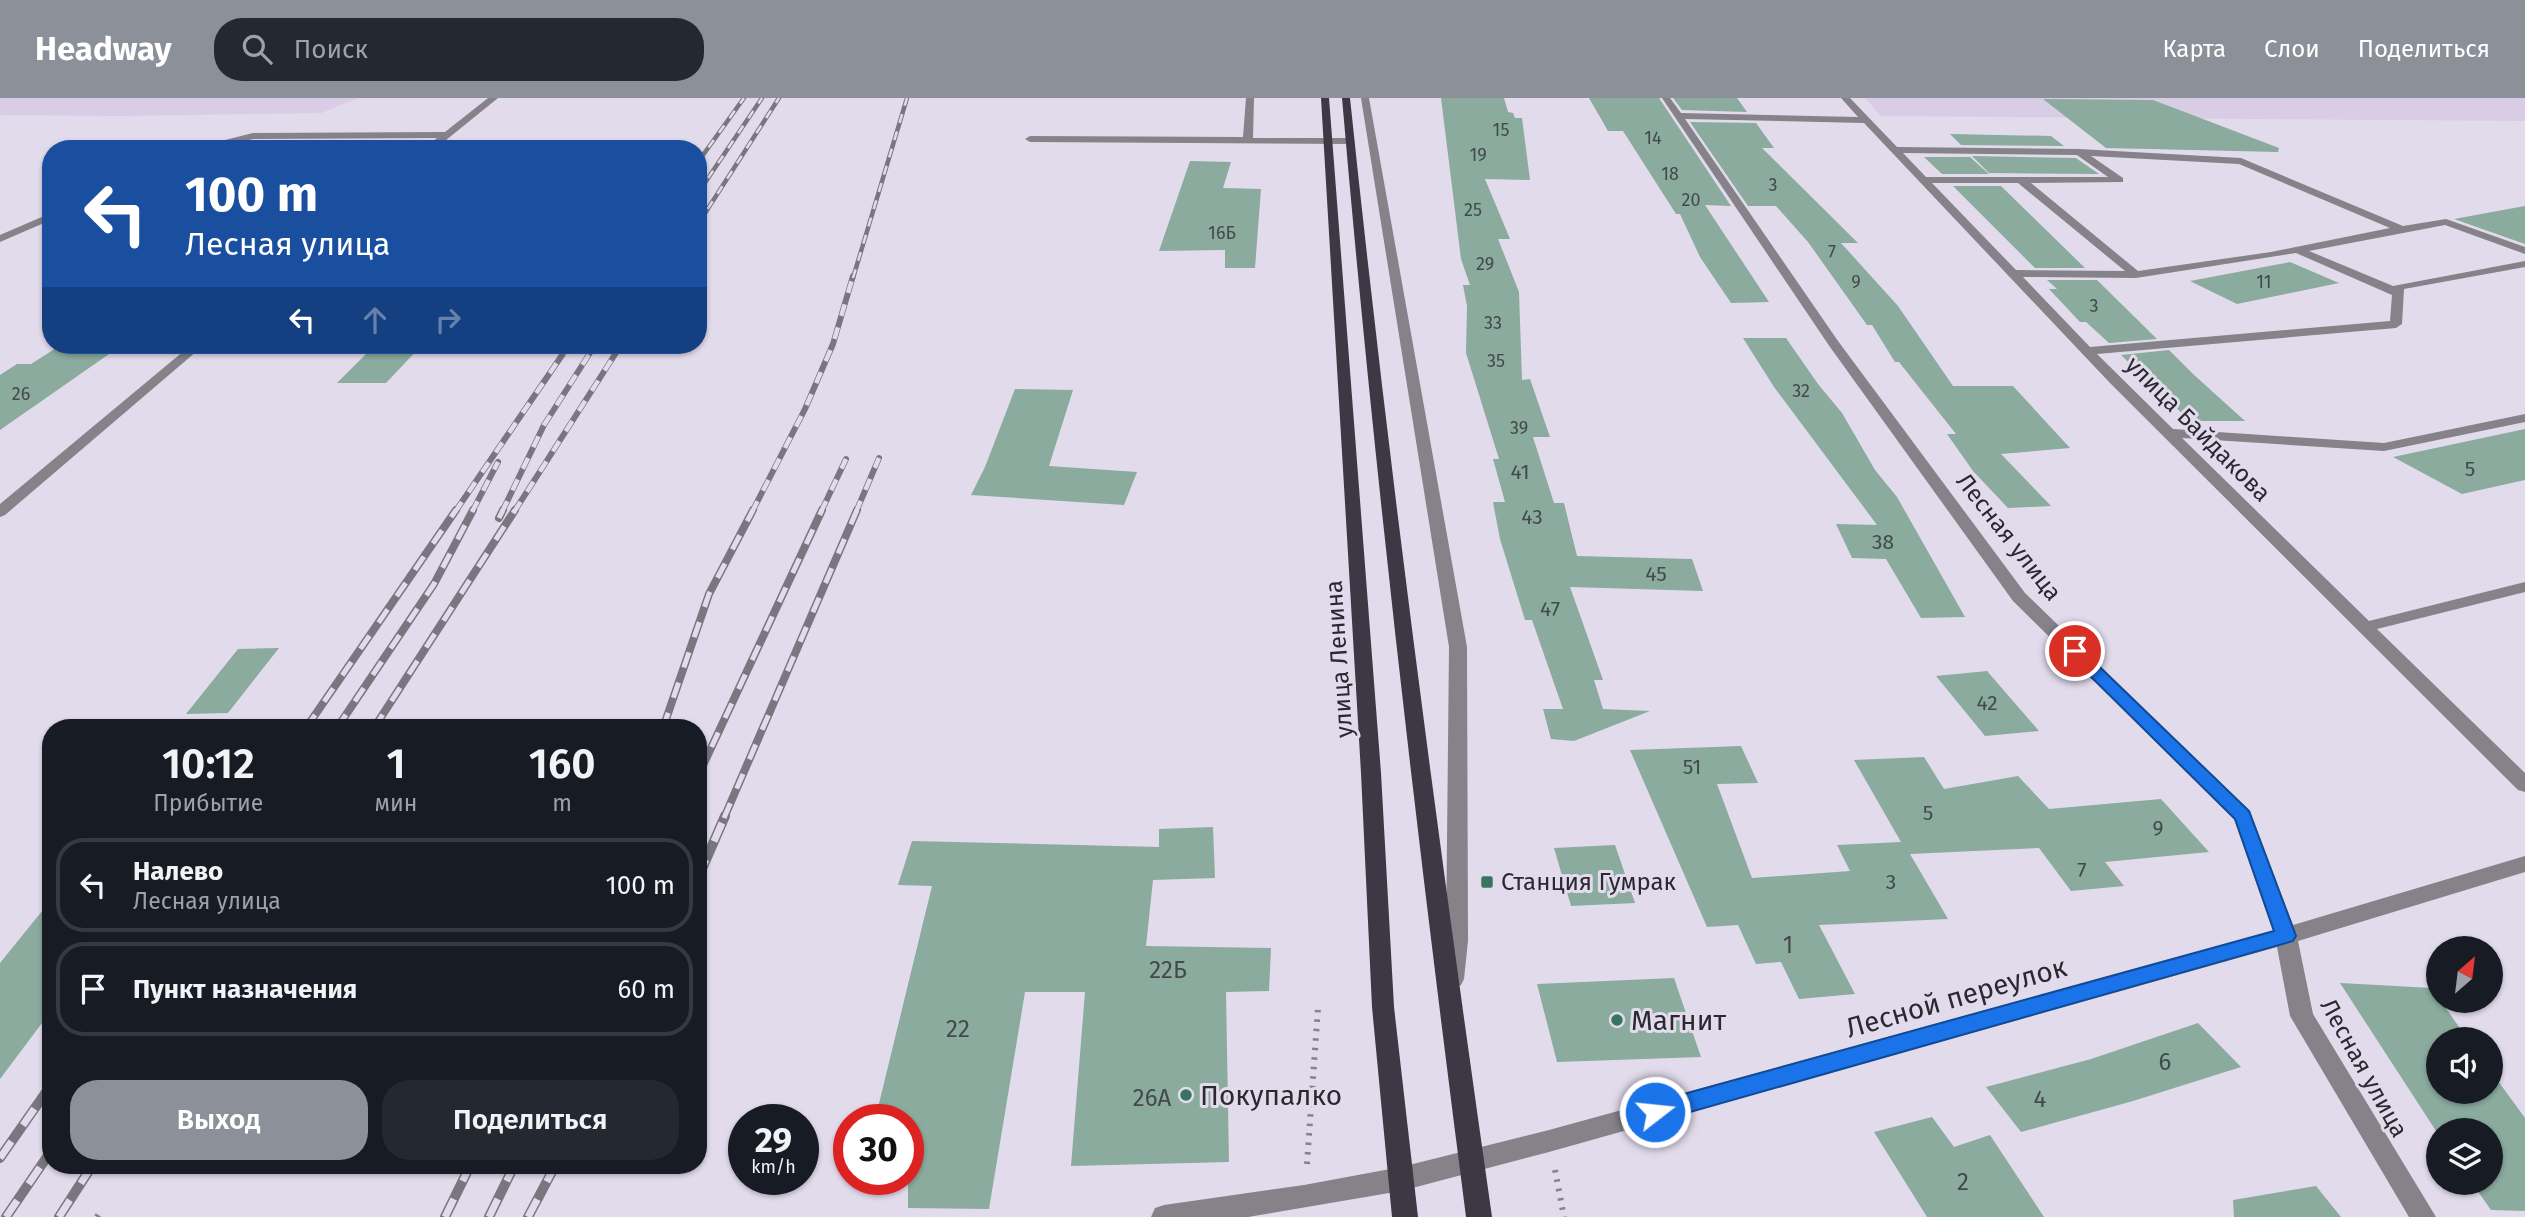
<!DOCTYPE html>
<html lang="ru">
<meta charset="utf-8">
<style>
body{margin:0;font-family:"Fira Sans",sans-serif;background:#242831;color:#f1f3f6;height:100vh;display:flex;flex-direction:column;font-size:26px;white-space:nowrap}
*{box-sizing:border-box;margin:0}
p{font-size:23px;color:#9ea1a6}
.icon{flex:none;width:38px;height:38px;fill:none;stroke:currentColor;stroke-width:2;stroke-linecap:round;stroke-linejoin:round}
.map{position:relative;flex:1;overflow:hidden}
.sheet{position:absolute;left:42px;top:621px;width:665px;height:455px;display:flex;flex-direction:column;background:#171b24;border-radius:28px;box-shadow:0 2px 5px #0004}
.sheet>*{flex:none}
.top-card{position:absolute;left:42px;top:42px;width:665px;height:214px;border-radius:28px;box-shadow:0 2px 5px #0004;background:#1a4fa0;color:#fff;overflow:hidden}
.needle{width:46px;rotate:28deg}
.fabs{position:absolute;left:2426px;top:838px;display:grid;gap:14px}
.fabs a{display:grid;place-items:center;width:77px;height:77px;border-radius:50%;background:#171b24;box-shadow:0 2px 5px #0004;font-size:35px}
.speed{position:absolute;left:728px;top:1006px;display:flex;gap:14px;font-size:35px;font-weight:700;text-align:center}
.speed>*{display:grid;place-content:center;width:91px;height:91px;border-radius:50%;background:#171b24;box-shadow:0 2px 5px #0004;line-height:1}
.speed small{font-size:18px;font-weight:400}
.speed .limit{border:10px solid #d22;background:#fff;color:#111}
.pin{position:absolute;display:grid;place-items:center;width:60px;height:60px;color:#fff;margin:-30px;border:4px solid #fff;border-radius:50%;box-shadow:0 2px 7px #0007}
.me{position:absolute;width:77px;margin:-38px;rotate:74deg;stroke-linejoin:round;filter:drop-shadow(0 0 5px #0008)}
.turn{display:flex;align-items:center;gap:24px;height:147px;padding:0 28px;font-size:32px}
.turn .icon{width:91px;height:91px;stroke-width:2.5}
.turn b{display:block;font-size:49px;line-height:60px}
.lanes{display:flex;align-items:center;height:66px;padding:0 28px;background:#0003;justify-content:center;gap:35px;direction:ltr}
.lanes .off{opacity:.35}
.eta{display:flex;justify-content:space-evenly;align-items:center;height:119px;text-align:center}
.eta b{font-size:42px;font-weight:600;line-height:49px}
.button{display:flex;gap:14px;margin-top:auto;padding:14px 28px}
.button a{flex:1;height:80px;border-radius:28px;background:#8c9099;color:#fff;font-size:28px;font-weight:600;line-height:80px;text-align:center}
.button a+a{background:#242831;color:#f1f3f6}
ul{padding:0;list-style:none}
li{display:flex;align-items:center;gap:21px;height:94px;margin:0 14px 10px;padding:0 14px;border:4px solid #363941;border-radius:28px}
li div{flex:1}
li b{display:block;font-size:26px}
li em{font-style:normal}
header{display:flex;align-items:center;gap:42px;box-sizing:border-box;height:98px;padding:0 35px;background:#8c9099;color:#fff}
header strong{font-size:33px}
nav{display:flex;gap:38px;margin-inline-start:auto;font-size:24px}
.search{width:490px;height:63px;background:#242831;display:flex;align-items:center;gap:18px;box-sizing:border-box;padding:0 24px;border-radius:28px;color:#9ea1a6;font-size:26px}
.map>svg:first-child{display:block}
.built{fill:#d8cde5}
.building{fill:#8aab9d}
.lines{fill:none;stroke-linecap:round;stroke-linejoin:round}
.path{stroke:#86828d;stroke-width:6;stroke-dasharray:2.5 7;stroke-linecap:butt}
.minor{fill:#858289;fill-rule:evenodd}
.major{fill:#3d3843;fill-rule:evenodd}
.rail-far3-casing{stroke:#7a7680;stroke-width:4.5}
.rail-far2-casing{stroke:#7a7680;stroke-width:6}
.rail-far1-casing{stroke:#7a7680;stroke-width:8}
.rail-casing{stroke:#7a7680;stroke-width:10}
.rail-far3{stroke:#e2dbec;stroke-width:2.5;stroke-dasharray:9;stroke-linecap:butt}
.rail-far2{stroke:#e2dbec;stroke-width:4.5;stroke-dasharray:12;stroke-linecap:butt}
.rail-far1{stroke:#e2dbec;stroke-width:5;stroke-dasharray:16;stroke-linecap:butt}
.rail{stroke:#e2dbec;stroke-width:7;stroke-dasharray:20;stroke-linecap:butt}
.route{fill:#1a73e8;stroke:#114b97;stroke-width:2}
.poi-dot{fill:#38745f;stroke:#e2dbec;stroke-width:2.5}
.labels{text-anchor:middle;stroke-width:6;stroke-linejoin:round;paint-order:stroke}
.far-number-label{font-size:18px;fill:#434a4a}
.number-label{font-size:21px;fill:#434a4a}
.street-label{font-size:24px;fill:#2b292f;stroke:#e2dbec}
.poi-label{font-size:24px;fill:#2b292f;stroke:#e2dbec;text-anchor:start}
.near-number-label{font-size:24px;fill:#434a4a}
.near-street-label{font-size:28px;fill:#2b292f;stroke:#e2dbec}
.near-poi-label{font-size:28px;fill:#2b292f;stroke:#e2dbec;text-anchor:start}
</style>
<header>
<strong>Headway</strong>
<div class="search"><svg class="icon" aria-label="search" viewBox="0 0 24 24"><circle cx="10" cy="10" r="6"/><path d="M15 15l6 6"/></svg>Поиск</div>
<nav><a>Карта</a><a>Слои</a><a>Поделиться</a></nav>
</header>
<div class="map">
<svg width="2525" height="1119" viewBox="0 0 2525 1119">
<rect width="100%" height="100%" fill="#e2dbec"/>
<path class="built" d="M0,0h359l-38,15 -200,3 -121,-1z
M1865,0h660v23l-644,-5z"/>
<path class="building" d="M1441,0h63l4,14 5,1 2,5h7l8,62 -45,-1 25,60h-12l21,53 3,88 8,-1 20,58h-17l21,66h10l13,53 115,3 11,32 -133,-4 33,93h-9l9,29 47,2 -76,30 -23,-2 -8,-30h20l-31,-89h-7l-25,-81 -7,-37h12l-12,-43h6l-33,-106 1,-47 -4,-21h7l-9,-26z
M1589,0h70l72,108 -26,-1 64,97 -38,1 -31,-46 -20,-43h-4l-53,-83h-15z
M1673,0h64l10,14 -65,-2z
M2043,1l110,1 126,48 -1,4 -172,-4z
M1690,24l66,1 18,25h-12l96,95h-17l57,63 55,80h60l57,62 -69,6 50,52 -43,2 -35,-37 -26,-37h9l-57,-72h-4l-23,-37h-5l-59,-83 -32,-36h-28z
M1950,36l101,2 13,10 -103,-1z
M1972,58l104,2 23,16 -110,-1z
M1924,59h46l19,17h-47z
M1190,63l41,1 -8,26 38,1 -6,79h-30v-18l-66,1z
M1953,88h48l84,82h-50z
M2525,108v38l-71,-25z
M2290,164l49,21 -102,21 -47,-23z
M2047,182h50l60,59 -48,4 -23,-21h-6l-31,-33h8z
M1743,240h43l32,46 24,29 33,57 22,27 68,120 -44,1 -35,-59 -34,-1 -16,-34 41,1 -103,-138z
M61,247h61l-122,85v-55l17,-11h14z
M422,247l-36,38h-49l37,-37z
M2169,252l24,24 52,47h-55l-69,-66z
M1015,291l58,1 -24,76 88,6 -13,33 -153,-10 14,-28z
M2525,331v51l-63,14 -69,-37z
M279,550l-51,65 -42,1 52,-65z
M1987,573l52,60 -54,5 -49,-60z
M1741,648l17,37 -41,1 35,94 98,-7 -13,-26 64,-3 -47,-82 70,-3 20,32 74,-13 31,33 112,-10 48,53 -104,10 19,24 -53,5 -32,-43 -129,6 38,65 -129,6 36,69 -56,5 -18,-37 -25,2 -18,-39 -31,2 -77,-177z
M1213,729l2,51 -62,2 -7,66 125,2 -2,43 -43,1 3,170 -158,4 14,-174h-60l-36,217 -81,-1v-88h-33l57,-234 -34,-1 14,-44 247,6v-18z
M1615,747l20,58 -64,3 -17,-58z
M51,802v111l-51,68v-116z
M1674,880l27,79 -144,5 -20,-78z
M2340,885l92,5 6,13h3l27,39h-30v52h52v-22l35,48v93l-34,-1 -19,-27h18v-53h-52v4z
M2198,925l43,44 -108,34 -112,31 -35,-45 105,-28z
M1932,1019l22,30 36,-12 54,82h-117l-53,-85z
M2316,1088l25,31h-107l-1,-17z"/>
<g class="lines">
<path class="path" d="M1307,1066l11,-156
M1555,1072l9,47
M97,1119l3,-5"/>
<path class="minor" d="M488,0h10l-63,51h-11l13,-11 -184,1 -45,10h-19l64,-16 192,-1z
M1246,0h8l-1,40h97l5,3 -5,3 -320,-2 -5,-3 5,-3 213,1z
M1361,0h8l98,549 1,294 -4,38 -3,6 -8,3 -8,-3 -3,-6 4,-38 3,-294z
M1662,0h8l11,15 177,4 -17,-19h9l47,49 182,2 162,9 162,68 43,-7 79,28v7l-80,-29 -136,26 84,35 132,-25v6l-121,22 -2,35 -6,4 -299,26 76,75 211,14 141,-29v8l-141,29 -202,-13 187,183 156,-39v10l-148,37 148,144v19l-7,-2 -409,-408 -245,-259 -179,-4 153,222 187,252 225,218 43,114 232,-69v16l-227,69 15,73 123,203h-27l-119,-201 -13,-69 -728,205 -148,39 -153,26h-97l4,-9 9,-3 140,-20 97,-18 148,-37 724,-199 -39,-112 -221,-218 -183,-254zM1903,55l174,2 31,22h-182zM2091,58l148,8 151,64 -119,24 -133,19 -107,-88 92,-1v-4zM1932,85h86l107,88 -109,-1zM2296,155l96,42 -2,26 -300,26 -67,-70 113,1z
M51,115v7l-51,22v-7z
M191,247h13l-199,170 -5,2v-13z"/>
<path class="major" d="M1321,0h8l52,675 13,234 24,210h-26l-20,-210 -11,-234z
M1342,0h8c39,374 89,747 142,1119h-26c-48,-372 -92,-745 -124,-1119z"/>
<g class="rail-far3-casing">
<path id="rail-far3" d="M698,64l46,-64
M698,95l64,-95
M698,126l81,-126
M853,180l54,-180"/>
</g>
<g class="rail-far2-casing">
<path id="rail-far2" d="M455,414l114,-167
M472,414l26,-50
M502,414l42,-87 51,-80
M514,414l107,-167
M752,414l53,-103 28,-65 20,-68
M821,414l25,-53
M856,414l23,-54"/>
</g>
<g class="rail-far1-casing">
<path id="rail-far1" d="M499,420l4,-8
M306,630l150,-218
M337,630l97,-144 39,-74
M374,630l141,-218
M663,630l46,-134 44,-84
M698,678l124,-266
M724,720l133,-308"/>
</g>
<g class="rail-casing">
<path id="rail" d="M698,780l27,-62
M0,1060l51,-73
M6,1119l45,-66
M59,1119l33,-51
M445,1119l25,-51
M489,1119l25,-51
M528,1119l27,-51"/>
</g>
<use href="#rail-far3" class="rail-far3"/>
<use href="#rail-far2" class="rail-far2"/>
<use href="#rail-far1" class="rail-far1"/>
<use href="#rail" class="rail"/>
</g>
<path class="route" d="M2075,548l5,2 169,163 47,125 -3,5 -638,181 -8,-3 -4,-7 4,-7 8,-3 619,-171 -39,-112 -166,-164v-7z"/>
<g class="poi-dot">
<rect x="1480" y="777" width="14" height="14" rx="3.5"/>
<circle cx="1617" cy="922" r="7"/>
<circle cx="1186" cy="997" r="7"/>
</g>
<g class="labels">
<g class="far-number-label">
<text x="1501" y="38">15</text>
<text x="1653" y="46">14</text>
<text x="1478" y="63">19</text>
<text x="1670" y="82">18</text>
<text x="1773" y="93">3</text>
<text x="1691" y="108">20</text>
<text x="1473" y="118">25</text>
<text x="1222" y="141">16Б</text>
<text x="1832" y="160">7</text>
<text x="1485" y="172">29</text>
<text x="1856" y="190">9</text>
<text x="2264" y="190">11</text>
<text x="2094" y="214">3</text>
<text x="1493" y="231">33</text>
<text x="1496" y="269">35</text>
<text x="1801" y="299">32</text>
<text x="21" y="302">26</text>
<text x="1519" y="336">39</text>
</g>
<g class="number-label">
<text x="2470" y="378">5</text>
<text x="1520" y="381">41</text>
<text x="1532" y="426">43</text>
<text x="1883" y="451">38</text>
<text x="1656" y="483">45</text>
<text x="1550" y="518">47</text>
<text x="1987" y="612">42</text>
<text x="1692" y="676">51</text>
<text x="1928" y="722">5</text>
<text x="2158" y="737">9</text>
<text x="2082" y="779">7</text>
<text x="1891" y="791">3</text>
</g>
<g class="street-label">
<text transform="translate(2198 331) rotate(45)" y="8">улица Байдакова</text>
<text transform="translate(2009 439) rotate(52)" y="8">Лесная улица</text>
<text transform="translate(1339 561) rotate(-94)" y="8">улица Ленина</text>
<text transform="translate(2364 970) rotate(61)" y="8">Лесная улица</text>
</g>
<g class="poi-label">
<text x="1501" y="792">Станция Гумрак</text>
</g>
<g class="near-number-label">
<text x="1788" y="855">1</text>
<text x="1168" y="880">22Б</text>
<text x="958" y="939">22</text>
<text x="2165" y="972">6</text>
<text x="1152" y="1008">26А</text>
<text x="2040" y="1009">4</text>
<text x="1963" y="1092">2</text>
</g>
<g class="near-street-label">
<text transform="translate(1956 899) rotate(-16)" y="10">Лесной переулок</text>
</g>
<g class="near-poi-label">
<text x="1631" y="932">Магнит</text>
<text x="1200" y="1007">Покупалко</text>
</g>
</g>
</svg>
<div class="fabs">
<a><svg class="needle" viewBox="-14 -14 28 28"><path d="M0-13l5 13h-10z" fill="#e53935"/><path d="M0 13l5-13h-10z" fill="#9ea1a6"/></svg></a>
<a><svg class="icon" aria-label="sound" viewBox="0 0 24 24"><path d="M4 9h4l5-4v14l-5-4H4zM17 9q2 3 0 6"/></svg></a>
<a><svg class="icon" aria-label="layers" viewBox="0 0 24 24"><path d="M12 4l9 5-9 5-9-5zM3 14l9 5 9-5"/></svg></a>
</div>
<div class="speed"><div>29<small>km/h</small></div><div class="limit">30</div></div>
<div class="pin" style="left:2075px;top:553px;background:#d93025"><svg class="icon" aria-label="arrive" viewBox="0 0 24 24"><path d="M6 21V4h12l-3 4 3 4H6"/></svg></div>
<svg class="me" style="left:1655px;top:1014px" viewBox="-20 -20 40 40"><circle r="17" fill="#1a73e8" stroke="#fff" stroke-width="3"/><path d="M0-11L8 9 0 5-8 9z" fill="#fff"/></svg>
<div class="top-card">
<div class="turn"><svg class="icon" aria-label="left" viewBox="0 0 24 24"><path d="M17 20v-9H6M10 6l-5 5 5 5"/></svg><div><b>100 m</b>Лесная улица</div></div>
<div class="lanes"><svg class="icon" aria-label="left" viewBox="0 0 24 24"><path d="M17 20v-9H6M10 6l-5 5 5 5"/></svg><svg class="icon off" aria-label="ahead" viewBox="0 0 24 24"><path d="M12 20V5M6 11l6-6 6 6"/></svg><svg class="icon off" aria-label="right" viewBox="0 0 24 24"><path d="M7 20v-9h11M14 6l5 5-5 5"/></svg></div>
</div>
<section class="sheet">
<div class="eta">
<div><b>10:12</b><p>Прибытие</p></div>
<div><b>1</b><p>мин</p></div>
<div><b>160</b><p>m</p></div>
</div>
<ul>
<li><svg class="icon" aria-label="left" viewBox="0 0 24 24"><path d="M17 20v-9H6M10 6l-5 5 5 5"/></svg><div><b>Налево</b><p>Лесная улица</p></div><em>100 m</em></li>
<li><svg class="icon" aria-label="arrive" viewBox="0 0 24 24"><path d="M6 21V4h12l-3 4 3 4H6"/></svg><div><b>Пункт назначения</b></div><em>60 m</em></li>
</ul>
<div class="button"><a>Выход</a><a>Поделиться</a></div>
</section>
</div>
